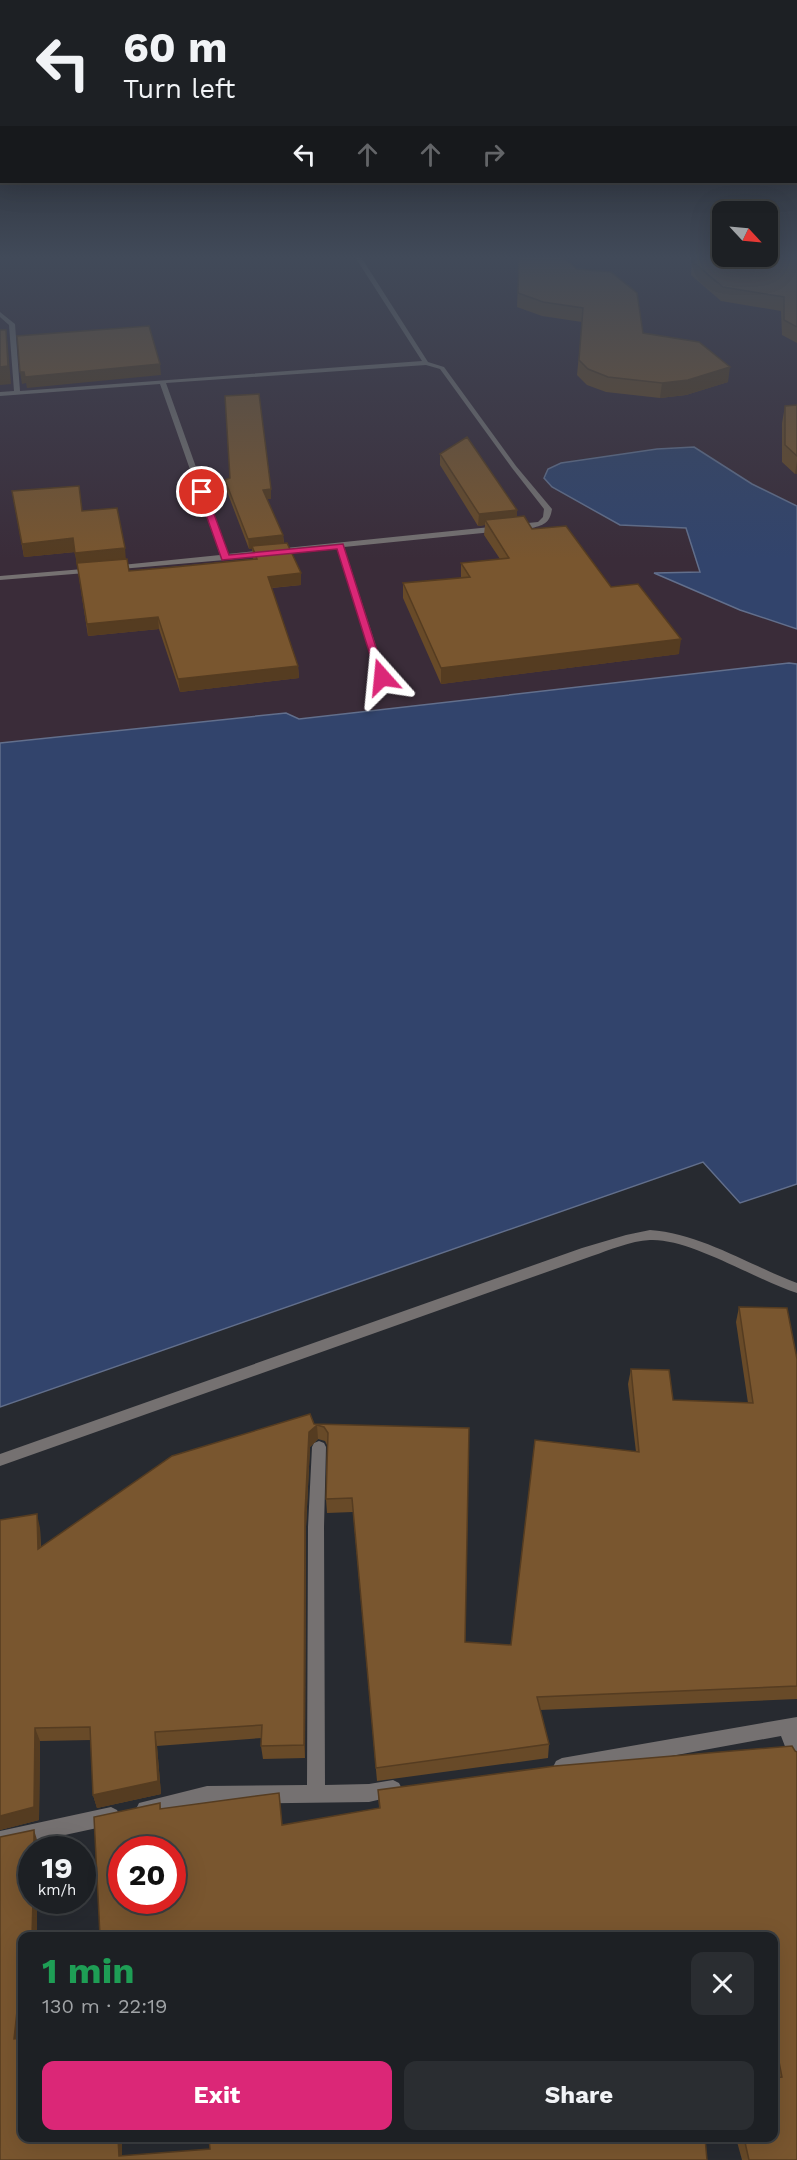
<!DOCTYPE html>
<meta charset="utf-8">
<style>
body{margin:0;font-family:"Work Sans",sans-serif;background:#2a2d31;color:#f1f3f6;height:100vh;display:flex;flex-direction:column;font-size:22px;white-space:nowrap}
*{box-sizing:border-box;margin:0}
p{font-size:20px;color:#a0a3a6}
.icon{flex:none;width:33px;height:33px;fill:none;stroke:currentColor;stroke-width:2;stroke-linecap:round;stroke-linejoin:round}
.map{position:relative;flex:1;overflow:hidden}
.sheet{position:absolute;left:18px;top:1932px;width:760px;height:210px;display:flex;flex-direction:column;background:#1d2024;border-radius:12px;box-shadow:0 6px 24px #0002,0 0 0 2px #3b3e41}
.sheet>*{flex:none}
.top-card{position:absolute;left:0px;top:0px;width:798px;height:183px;box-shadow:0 6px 24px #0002,0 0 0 2px #3b3e41;background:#1d2024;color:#f1f3f6;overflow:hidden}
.needle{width:39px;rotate:116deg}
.buttons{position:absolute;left:712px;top:201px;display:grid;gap:12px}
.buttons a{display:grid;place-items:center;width:66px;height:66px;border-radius:12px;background:#1d2024;box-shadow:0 6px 24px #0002,0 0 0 2px #3b3e41;font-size:30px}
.speed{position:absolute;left:18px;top:1836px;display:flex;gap:12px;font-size:30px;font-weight:700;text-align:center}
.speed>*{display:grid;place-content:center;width:78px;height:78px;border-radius:50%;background:#1d2024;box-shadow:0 6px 24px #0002,0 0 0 2px #3b3e41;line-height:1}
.speed small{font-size:15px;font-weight:400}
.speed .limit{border:9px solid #d22;background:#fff;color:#111}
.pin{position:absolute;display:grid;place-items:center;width:51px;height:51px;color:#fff;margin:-26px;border:3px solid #fff;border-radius:50%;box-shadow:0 2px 6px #0007}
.me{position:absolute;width:66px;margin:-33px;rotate:342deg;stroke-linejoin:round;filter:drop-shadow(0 0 4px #0008)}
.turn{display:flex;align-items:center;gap:21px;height:126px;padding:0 24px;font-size:27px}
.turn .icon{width:78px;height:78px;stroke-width:2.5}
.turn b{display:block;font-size:42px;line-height:51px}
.lanes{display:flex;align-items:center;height:57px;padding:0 24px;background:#0003;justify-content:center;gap:30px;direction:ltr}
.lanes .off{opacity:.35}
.round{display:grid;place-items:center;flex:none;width:63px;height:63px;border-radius:12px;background:#2a2d31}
.head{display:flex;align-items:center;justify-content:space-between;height:102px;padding:0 24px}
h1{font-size:36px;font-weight:700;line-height:45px;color:#1e9e55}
.button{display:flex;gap:12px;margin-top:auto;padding:12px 24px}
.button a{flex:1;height:69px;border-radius:12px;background:#db2777;color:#fff;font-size:24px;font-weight:700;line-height:69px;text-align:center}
.button a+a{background:#2a2d31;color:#f1f3f6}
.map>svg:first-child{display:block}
.industrial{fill:#3a2c39}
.water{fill:#32446c;stroke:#626f8c;stroke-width:1.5}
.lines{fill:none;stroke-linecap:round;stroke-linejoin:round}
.service{fill:#757171;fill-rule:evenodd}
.minor{fill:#757171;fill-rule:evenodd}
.wall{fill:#684a28}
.shaded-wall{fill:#553c21}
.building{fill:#79562f;stroke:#553c21;stroke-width:1.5;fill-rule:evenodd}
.route{fill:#db2777;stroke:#8e194d;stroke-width:1.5}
</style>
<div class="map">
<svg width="797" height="2160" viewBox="0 0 797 2160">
<rect width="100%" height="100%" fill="#272a30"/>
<path class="industrial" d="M0,257h797v249l-45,-22 -95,-35 -82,11 -27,9 72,56 67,3 13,44 -44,1 84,37 57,19v35l-499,55 -12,-6 -286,30z"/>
<path class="water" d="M694,447l58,37 45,22v123l-57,-19 -86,-37 46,-1 -14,-44 -66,-3 -68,-38 -8,-9 4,-9 13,-6 96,-14z
M789,663l8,1v520l-57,19 -37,-41 -703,245v-664l286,-30 13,6z"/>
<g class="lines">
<path class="service" d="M355,257h6l67,105 16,5 72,99 36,43c-2,13 -7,16 -20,19l-188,19 42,130 -4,3 -4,-3 -41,-129 -112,12 -116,10v-4h3l108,-11 -60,-171 -160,12v-4l14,-1 -5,-66 -9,-8v-5l15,12 5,67 402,-30zM426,365l14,4 72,99 32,41 -1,8 -5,5 -311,32 -61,-171z
M95,568h3v4l-98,8v-4z"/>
<path class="minor" d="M650,1230c52,4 99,35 147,53v10c-41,-13 -107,-55 -147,-53 -20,1 -40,10 -58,16l-592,210v-12l582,-206 44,-13z
M319,1441l5,2 2,4 -2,80 1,258 44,-1 24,-4 6,3 3,6 -3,6 -30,7 -162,2 -62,14 -6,-3 -3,-6 3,-6 68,-17 100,-1 1,-258 4,-80 2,-4z
M797,1717v48l-6,-3 -10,-26 -219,40 -6,-3 -3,-6 3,-6 6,-3z
M111,1807l6,3 3,6 -3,6 -6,3 -111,24v-18z"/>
</g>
<path class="wall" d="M519,257l124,76 85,49 -42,13 -26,3 -54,-6 -19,-7 -10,-10 5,-53 -40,-6 -25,-9z
M797,257v86l-15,-8 -1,-24 -60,-10 -30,-26 1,-14z
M797,405v69h-2l-13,-12v-39l3,-17z
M440,454l77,56v7l94,70 68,67 -238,30 -38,-86v-15l58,-5v-15l39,-4 -16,-24 1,-10 -7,1 -38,-61z
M225,480l46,19h-4l16,36 1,8 17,30v12l-29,3 26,78 1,12 -119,14 -21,-63 -71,7 -13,-84 -51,5 -12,-66 70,20 44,48 3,12 124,-12 -1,-11 -3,1 -23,-60z
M739,1307l58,52v340l-257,11 9,34 -1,14 -171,23 -24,-269 -26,1 -1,-14 1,-54 -2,-4 -7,-2 -8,8 -4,80 -1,231 -42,1 -2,-13 1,-8 -105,8 4,48 -64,14 -4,-13 -2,-55 -51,1 -1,79 -39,10v-310l40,8 1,19 273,-123 155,4 -4,214 46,3 125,-193 -8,-68 3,-15 42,31 75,3 -12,-81z
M792,1746l5,414h-55l-6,-22h38l1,-60 -1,-5v-137h-674l60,-133 1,6 121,16 97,-17 -1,-18z"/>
<path class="shaded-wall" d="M6,330l2,18 3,36 -11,1v-18z
M160,364l1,11 -134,13 -1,-5 -4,1 -2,-12z
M730,367l-2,15 -42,13 -26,3 2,-15z
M797,460v14h-2z
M271,489v10h-8v-9z
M517,510v12l-32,-2v5l-7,1 1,-12z
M283,535l1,10 -35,4 -1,-10z
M73,538l2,14 -51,5 -2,-13z
M125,548l1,13 -49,5 -2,-13z
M301,573v12l-32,3 -1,-11z
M158,617l1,12 -71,7 -1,-12z
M681,639l-2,15 -238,30v-16z
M298,666l1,12 -119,14 -2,-13z
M317,1425l1,14 -8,8 -4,80 -1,231 -1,-13 1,-232 4,-81z
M37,1514l3,14 1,36 -3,-15z
M35,1728l5,13 -1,79 -39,10v-14z
M155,1732l2,14 4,48 -64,14 -4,-13z
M34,1830l4,13v7h-4z
M33,1900h4v36h-5z
M22,1965v51l-3,34 -5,-11z
M118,2138h4v22l-3,-4z"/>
<path class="building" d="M519,257h44l14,12 34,3 26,21 6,40 56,9 31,25 -42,13 -26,3 -54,-6 -20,-8 -9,-9 4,-52 -40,-6 -25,-9z
M702,257h95v70l-13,-7v-23l-61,-10 -31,-26z
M149,326l11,38 -135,13 -1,-5h-4l-3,-36z
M0,330h6l2,36 -8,1z
M259,394l12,95 -8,1 20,45 -35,4 -23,-59 5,-2 -5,-82z
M797,405v51l-12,-11v-39z
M467,437l50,73 -38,4 -39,-60z
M79,486l3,25 35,-3 8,40 -50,5 -2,-15 -51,6 -10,-53z
M524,516l8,13 34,-3 45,61 27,-3 43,55 -240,29 -38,-85 67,-6 -9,-14 48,-5 -24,-38z
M287,543l14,30 -33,4 30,89 -120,13 -20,-62 -71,7 -10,-61 50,-4 2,12 46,-4 82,-8 -5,-13z
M739,1307l48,1 10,51v327l-260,11 12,47 -173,24 -24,-270 -26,1 2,-66 -4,-6 -7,-2 -8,7 -4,81 -1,232 -43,1 1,-21 -107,7 3,49 -65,14 -3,-68 -55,1 -1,79 -34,9v-296l37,-6 1,35 134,-93 138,-42 4,10 155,4 -4,214 46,3 24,-205 104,12 -8,-83 38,1 4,30 80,3z
M792,1746l3,5 2,1v408h-48l-5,-22h30v-60l8,-1 -8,-41v-100h-674l-6,-119 66,-14v6l119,-16 3,32 98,-17 -2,-18 177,-24zM122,1850h50v50h-50z
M34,1830v20h-2v50h1l-1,36h-10v29l-8,74 8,-1v100h96l1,18 91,-7 -1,-11h496l2,22h-707v-323z"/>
<linearGradient id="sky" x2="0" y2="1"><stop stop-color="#15171a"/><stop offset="0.46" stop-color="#414a59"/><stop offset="1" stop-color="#414a59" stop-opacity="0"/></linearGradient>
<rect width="797" height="559" fill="url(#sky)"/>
<path class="route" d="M202,490l4,2 23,63 114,-11 43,135 -9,-2 -40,-128 -115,11 -24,-68z"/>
</svg>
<div class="buttons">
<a><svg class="needle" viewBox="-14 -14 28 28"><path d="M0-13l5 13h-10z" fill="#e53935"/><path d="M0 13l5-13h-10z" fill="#a0a3a6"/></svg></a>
</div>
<div class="speed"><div>19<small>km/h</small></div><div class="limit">20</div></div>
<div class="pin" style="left:202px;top:492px;background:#d93025"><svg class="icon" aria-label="arrive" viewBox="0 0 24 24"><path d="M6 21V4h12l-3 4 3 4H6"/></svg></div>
<svg class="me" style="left:382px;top:677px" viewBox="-20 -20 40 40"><path d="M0-17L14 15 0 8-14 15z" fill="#db2777" stroke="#fff" stroke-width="4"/></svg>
<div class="top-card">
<div class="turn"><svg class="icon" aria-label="left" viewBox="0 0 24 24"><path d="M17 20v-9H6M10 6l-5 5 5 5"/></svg><div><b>60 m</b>Turn left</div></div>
<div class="lanes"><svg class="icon" aria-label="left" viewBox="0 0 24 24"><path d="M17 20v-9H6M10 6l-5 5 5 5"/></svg><svg class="icon off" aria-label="ahead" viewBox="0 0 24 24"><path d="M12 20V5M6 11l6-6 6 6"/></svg><svg class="icon off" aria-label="ahead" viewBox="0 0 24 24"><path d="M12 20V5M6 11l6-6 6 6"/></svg><svg class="icon off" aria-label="right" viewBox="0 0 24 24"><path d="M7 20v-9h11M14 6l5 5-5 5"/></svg></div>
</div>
<section class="sheet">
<div class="head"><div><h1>1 min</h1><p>130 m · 22:19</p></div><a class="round"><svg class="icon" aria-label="close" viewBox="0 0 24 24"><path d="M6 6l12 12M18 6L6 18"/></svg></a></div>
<div class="button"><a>Exit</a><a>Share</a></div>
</section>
</div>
